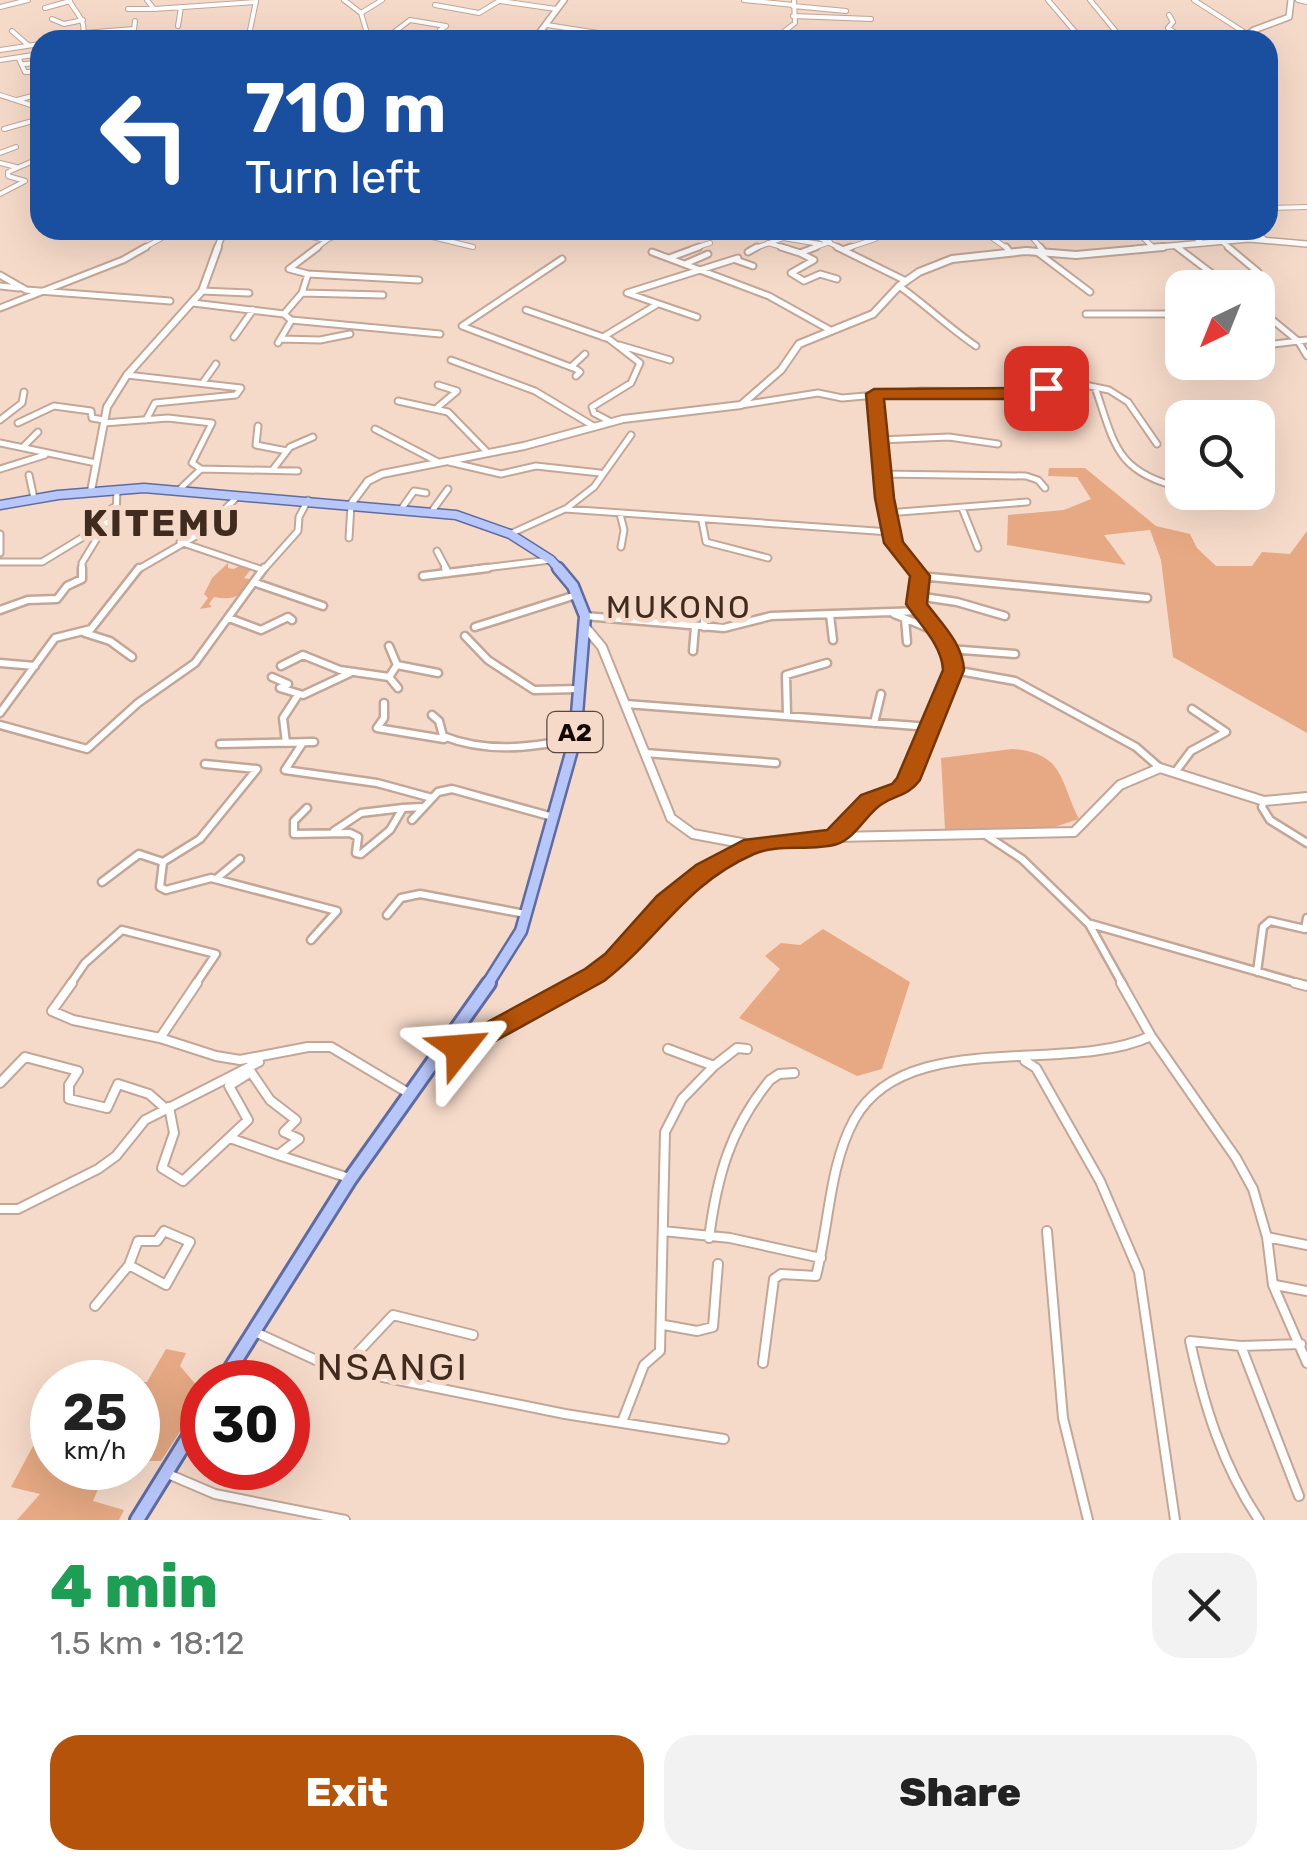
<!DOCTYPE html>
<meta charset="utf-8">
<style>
body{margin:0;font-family:Rubik,sans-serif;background:#f2f2f2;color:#222;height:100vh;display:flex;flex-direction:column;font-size:38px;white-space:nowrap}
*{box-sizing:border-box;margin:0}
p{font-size:32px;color:#767676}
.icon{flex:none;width:55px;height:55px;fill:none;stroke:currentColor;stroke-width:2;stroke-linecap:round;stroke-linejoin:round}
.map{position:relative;height:1520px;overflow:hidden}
.panel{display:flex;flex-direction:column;background:#fff;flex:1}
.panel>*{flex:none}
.guide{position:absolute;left:30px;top:30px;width:1248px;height:210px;border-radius:30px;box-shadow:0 10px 40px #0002;background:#1a4fa0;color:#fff;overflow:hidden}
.needle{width:65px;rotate:223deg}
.fabs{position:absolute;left:1165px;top:270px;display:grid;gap:20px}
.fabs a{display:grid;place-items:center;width:110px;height:110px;border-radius:20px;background:#fff;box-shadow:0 10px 40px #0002;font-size:50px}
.speed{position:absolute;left:30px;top:1360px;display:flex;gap:20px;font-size:50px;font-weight:700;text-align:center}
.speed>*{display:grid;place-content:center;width:130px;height:130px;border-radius:50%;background:#fff;box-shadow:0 10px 40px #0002;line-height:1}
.speed small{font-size:25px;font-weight:400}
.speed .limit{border:15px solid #d22;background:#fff;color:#111}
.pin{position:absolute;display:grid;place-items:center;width:85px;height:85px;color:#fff;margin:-42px;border-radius:20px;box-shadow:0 5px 15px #0006}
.me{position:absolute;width:110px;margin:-55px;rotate:62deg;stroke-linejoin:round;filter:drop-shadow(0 0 8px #0008)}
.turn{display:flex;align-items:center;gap:35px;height:210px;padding:0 50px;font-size:45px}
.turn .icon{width:130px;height:130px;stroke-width:2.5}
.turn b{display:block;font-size:70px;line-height:85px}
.round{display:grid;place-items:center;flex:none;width:105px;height:105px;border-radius:30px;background:#f2f2f2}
.summary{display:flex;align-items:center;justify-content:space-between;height:170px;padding:0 50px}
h1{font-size:60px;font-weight:800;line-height:75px;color:#1e9e55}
.button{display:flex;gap:20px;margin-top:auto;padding:20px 50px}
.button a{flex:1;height:115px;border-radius:30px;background:#b45309;color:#fff;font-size:40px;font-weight:800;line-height:115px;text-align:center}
.button a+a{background:#f2f2f2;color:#222}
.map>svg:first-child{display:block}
.green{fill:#e6a983}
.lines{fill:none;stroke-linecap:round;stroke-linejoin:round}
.minor-far3-casing{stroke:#c2a798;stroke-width:6}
.minor-far2-casing{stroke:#c2a798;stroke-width:9}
.minor-far1-casing{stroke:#c2a798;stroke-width:11}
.minor-casing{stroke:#c2a798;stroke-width:12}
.tertiary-far2-casing{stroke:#c2a798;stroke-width:8}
.tertiary-far1-casing{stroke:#c2a798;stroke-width:10}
.tertiary-casing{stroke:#c2a798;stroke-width:12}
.primary-far2-casing{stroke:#5f6ca2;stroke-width:11}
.primary-far1-casing{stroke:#5f6ca2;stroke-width:15}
.primary-casing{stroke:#5f6ca2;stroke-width:18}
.minor-far3{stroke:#fff;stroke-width:4}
.minor-far2{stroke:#fff;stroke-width:5}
.minor-far1{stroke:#fff;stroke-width:6}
.minor{stroke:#fff;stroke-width:8}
.tertiary-far2{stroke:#fff;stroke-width:5}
.tertiary-far1{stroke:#fff;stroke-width:6}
.tertiary{stroke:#fff;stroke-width:8}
.primary-far2{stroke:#b8c7fa;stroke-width:8}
.primary-far1{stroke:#b8c7fa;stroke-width:10}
.primary{stroke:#b8c7fa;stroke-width:12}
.route{fill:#b45309;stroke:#753606;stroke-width:2.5}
.labels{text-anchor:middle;stroke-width:10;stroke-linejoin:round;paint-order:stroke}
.shield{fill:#f6dac9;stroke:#564840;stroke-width:2.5}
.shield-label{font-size:25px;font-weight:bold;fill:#120905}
.quarter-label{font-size:32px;letter-spacing:2.5px;fill:#412b1e;stroke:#f6dac9}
.district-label{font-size:38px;font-weight:bold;letter-spacing:2.5px;fill:#412b1e;stroke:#f6dac9}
.near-quarter-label{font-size:38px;letter-spacing:2.5px;fill:#412b1e;stroke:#f6dac9}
</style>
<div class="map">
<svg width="1307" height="1520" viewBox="0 0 1307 1520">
<rect width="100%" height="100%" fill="#f6dac9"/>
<path class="green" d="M1049,468h36l71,58 34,8 7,14 19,18h36l10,-14 28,2 17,-23v202l-134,-76 -12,-97 -11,-30 -46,5 22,30 -119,-20 1,-30 56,-5 27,-11 -14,-22 -29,-1z
M228,563v5l6,1 7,-4 12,2 -9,11 10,2c-13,16 -19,21 -40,17l-5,7 3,3 -12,2 8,-11 -4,-4 8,-16z
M1012,749c52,4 47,30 67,70l-28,9 -106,2 -4,-72z
M823,929l87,53 -28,87 -25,7 -118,-58 41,-49 -15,-13 16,-13 19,2z
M166,1349l20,4 -6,13 17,20 -7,30 -29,45h-23v-79h-11h20z
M39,1435l13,1v32h55l-14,33 31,9 -5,10h-102l23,-26 -29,-7z"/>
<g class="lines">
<g class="minor-far3-casing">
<path id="minor-far3" d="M147,0l7,9 102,-7
M344,0l17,13 8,27
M744,0l49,5
M1048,0l29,34h41l-28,-34
M1194,0l53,34
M1298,0l9,2
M500,1l56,8
M435,5l44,8 20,-12
M793,6l53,5
M0,7l28,-7
M45,8l25,-7
M128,9h24
M361,13l21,-13
M1169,15l4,7 -5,6 18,12
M793,16l78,3
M52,19l12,5 19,-4
M547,25l96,15
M178,26l3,-19
M12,31l16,14
M84,33l50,-4 1,-8
M366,33h27l17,-13 36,6 -6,4
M65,40l16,-1c8,-17 -5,-25 -12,-39
M248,40l8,-39
M773,40l22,-17 -1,-23
M0,50l40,-6
M19,59l6,13h15
M0,60l40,-6
M24,64l16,-1
M0,95l40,13
M17,100l23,-6
M4,129l36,-10
M0,153l16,-6
M0,163l16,4
M0,194l25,-13 -17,-5v-4l32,-14
M1268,208l39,-1
M279,230l47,10 24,-10
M404,230l69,17
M465,230l17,5
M854,230l19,8
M981,230l27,19
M1026,230l16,19
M1135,230l19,18
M1256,230l9,10
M817,237l25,12
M1221,241l10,8
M768,243l21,6
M1176,246l5,3
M142,249l34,-19
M315,249l12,-9
M692,249l18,-6
M753,249l30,-11 37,6
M810,249l20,-7
M845,249l30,-10"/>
</g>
<g class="minor-far2-casing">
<path id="minor-far2" d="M781,247l19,6
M816,247l-16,6 14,7 -23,13 13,8 16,-7 17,5
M837,247l69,34
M1006,247l4,5
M1040,247l4,5
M1177,247l54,41
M1228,247l30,25
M845,249l6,-2
M652,252l117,44 61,34
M748,252l9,-5
M1037,252l53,40
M669,258l30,-11
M562,259l-100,67 114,43 4,3 -4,4
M736,260l17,6
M685,264l23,-10
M308,274l-19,-5 29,-22
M0,275l26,15 144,11
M1227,283l23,-4
M0,286l19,2
M899,286c27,19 49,41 77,60
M202,291l47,2
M1258,292l12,-4
M302,293l81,2
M193,303l91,11 7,6 149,14
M0,308l123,-48 23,-13
M1258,308l40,33 9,15
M526,310l83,29 31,24 -9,20 -39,24 2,6 17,9
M284,314l18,-21 6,-19 111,6
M1086,314h96
M697,317l-70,-24 111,-35
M234,337l19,-27
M603,337l53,-32
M281,339l39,1 30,-6
M278,343l13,-22
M619,345l51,15
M1258,346l49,-6
M451,360l84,31 60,36
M571,367l14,-13
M127,375l114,13 -5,7 -81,8 -9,17
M204,381l12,-17
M438,385l19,6 -19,16
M1095,387c20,59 21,85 87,101
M874,394c6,60 1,129 41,176
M398,401l50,11 40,41
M741,405l77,-12 24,5 80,-7 97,2 61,-9 29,6 19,12 29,42
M0,420l22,-17 2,-11
M18,423l36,-17 37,5 1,7 12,2
M104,423l64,-5 44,5 -20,40 9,6 -22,21
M258,426l-2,19 31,6
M375,429l63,33
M880,440l69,-3 49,7
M0,443l96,20
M23,447l15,-15
M449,462l52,12 35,-8 64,7
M274,468l16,-21 23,-10
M0,469l45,-14
M201,469l97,2
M882,474l144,2 12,4 7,8
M29,475l5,23
M402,508l12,-17 12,2
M567,508l27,-21 37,-52
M962,508l16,40
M432,511l16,-22
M887,513l140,-11
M620,514l4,16 -3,17
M93,520l23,-14
M702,521l4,21 62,16
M0,534v19
M510,534l55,-25 325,23
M349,538l2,-33
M180,542l83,28
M437,551l10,19
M0,562h42l74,-45 1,-27
M265,568l33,-37 1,-14 9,-17
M82,570v-7l20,-33
M137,570l64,-37 37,-37
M468,570l82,-10"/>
</g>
<g class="minor-far1-casing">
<path id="minor-far1" d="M445,568l3,5
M913,568l7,8 -3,29 32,44 5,21 61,11 121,66 24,21
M423,576l65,-8
M920,576l227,22
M256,583l67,23
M917,596l40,6 48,14
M0,610l28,-10 29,-1 10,-13 15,-7v-11
M704,612v15
M894,614l39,16
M830,615l3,25
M585,616l139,12 47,-12 151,-5
M229,618l32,12 27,-13 4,3
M905,619l2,23
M475,627l101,-32
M85,633l25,8 22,16
M465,636l23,24 46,30 45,-1
M389,646l8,19 -8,12
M949,649l66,5
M693,651l2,-24
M0,663l35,3
M397,665l41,8
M281,666l22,-11 37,15 49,7 9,11
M272,677l16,7 -8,4 23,7 47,-22
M384,703v15l-7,10 67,11
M626,704l304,23
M1192,709l34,23
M0,713l55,-75 36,-9 48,-61
M432,715l7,6 4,15c43,17 86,12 130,3
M787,715l-1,-40 41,-12
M874,723l7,-29
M0,725l87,24 51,-46 57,-40 69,-95
M286,743l-3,-25 15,-23
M220,744l94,-2
M302,744l-17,26 92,13 55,15
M645,753l131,10
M1176,771l15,-20 35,-19
M1264,801l-2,6 8,13 37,23
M307,808l-13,13v13l56,-1 8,4 -2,16 5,1
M412,820l26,-28 14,-3 101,28
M334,831l27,-18 42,-5
M987,836l35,23 67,65 34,61
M834,837l35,-37 31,-10 8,-9 46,-111
M361,854l29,-24 13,-22 20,-1
M163,862l37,-23 57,-70 -52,-5
M216,879l24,-20
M102,882l37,-28 24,8 -3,25 6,3 45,-12 126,33 -26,29
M387,915l14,-17 19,-4 105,20
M1091,924l213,61
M1257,972l6,-45 7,-6 35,8 2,-11
M70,985l15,-22 37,-33 94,24 -21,31
M576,985l29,-18 72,-75 75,-47"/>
</g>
<g class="minor-casing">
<path id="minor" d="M72,983l-20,28 21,9 87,18
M1295,983l12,3
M1151,1036l85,122 17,31 14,48 6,48 34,78
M160,1038l56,18 24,4 68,-13h23l79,47
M160,1038l37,-55
M440,1059l141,-76
M1025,1061l11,7 64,113 39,91 36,248
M714,1066l23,-18 10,1
M0,1083l25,-26 53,14 -9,14v14l38,9 11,-24 31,10 17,15
M169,1107l5,26 -12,35 21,13 65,-61 -19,-34 22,-14 19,28 26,20 -12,12 15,7 -21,16 -48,-17
M278,1155l71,23
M0,1209h18l80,-40 18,-13 29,-36 114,-58
M164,1231l26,11 -24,43 -37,-20 9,-24h19z
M663,1231l67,7 91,20
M1047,1231l16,187 25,102
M1267,1237l40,8
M709,1238c8,-62 21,-109 61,-158l9,-6 15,-1
M1275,1285l32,6
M95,1306l34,-41
M664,1325l33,6 16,-4 5,-63
M255,1332l74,34 236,48 159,25
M1241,1346l58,150
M763,1363l11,-84 7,-5 35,2c13,-50 13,-110 38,-156 51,-94 211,-44 297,-84l-30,-53
M344,1367l49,-52 80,20
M622,1422l22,-57 16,-14 5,-219 17,-33 32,-33 -46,-17
M168,1474l47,20 130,26
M1259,1520c-37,-55 -55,-115 -69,-179l51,5 60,-2"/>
</g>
<g class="tertiary-far2-casing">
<path id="tertiary-far2" d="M534,40l30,-40
M1240,40l14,-10 35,-13 2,-17
M1190,230l11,13
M217,249l7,-19
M1136,249l113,-10 58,5"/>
</g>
<g class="tertiary-far1-casing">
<path id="tertiary-far1" d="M91,491l16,-84 20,-32 75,-84 16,-44
M351,504l17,-23 14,-7 142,-28 99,-27 118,-14 40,-35 18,-26 74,-30 26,-28 20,-14 33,-13 74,-8 50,4 87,-8"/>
</g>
<g class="tertiary-casing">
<path id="tertiary" d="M587,629l15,18 69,171 22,16 59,11 82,-8 240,-5 46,-47 40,-17 104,33 43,-4"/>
</g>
<g class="primary-far2-casing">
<path id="primary-far2" d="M0,505l58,-10 86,-7 312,27 54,19 41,26 9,10"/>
</g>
<g class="primary-far1-casing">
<path id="primary-far1" d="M487,985l34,-54 54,-192 10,-123 -12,-30 -15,-18"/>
</g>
<g class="primary-casing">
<path id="primary" d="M222,1382l128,-203 139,-196
M137,1520l65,-105"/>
</g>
<use href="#minor-far3" class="minor-far3"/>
<use href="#minor-far2" class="minor-far2"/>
<use href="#minor-far1" class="minor-far1"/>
<use href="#minor" class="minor"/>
<use href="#tertiary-far2" class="tertiary-far2"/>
<use href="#tertiary-far1" class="tertiary-far1"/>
<use href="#tertiary" class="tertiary"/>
<use href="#primary-far2" class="primary-far2"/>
<use href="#primary-far1" class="primary-far1"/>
<use href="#primary" class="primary"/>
</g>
<path class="route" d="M1046,383l8,5 -2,4 -33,7h-135l10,99 9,44 27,34 -3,28c15,20 36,40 37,66l-44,110c-12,16 -23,14 -38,24 -15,9 -26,34 -45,40 -26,8 -58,-1 -83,10 -69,30 -95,85 -150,127l-134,74h-19l-4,-7 4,-6 134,-73 20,-15 52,-58 39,-31 48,-25 83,-10 34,-35 31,-11 5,-6 46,-108c-1,-25 -23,-45 -37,-66l4,-28 -26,-33 -9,-45 -9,-104 8,-5 145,-1z"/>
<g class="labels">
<rect class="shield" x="547.5" y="712" width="55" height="40" rx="8"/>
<g class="shield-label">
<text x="575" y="741">A2</text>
</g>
<g class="quarter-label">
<text x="679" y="618">MUKONO</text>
</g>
<g class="district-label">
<text x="162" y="536">KITEMU</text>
</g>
<g class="near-quarter-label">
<text x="393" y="1380">NSANGI</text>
</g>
</g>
</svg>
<div class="fabs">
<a><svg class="needle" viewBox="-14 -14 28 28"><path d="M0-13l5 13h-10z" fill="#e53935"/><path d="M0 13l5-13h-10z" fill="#767676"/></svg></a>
<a><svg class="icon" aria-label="search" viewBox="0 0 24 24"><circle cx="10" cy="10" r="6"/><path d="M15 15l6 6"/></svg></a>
</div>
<div class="speed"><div>25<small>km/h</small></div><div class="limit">30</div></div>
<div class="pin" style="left:1046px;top:388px;background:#d93025"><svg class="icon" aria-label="arrive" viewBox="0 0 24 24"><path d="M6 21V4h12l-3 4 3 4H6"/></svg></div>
<svg class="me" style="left:460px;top:1048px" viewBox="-20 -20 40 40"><path d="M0-17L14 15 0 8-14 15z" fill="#b45309" stroke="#fff" stroke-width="4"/></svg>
<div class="guide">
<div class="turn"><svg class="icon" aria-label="left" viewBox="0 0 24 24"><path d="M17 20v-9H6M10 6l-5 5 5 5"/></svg><div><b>710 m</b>Turn left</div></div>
</div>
</div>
<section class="panel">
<div class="summary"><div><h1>4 min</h1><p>1.5 km · 18:12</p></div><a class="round"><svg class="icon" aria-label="close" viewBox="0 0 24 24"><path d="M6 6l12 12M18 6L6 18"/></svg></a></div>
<div class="button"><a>Exit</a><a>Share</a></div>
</section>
